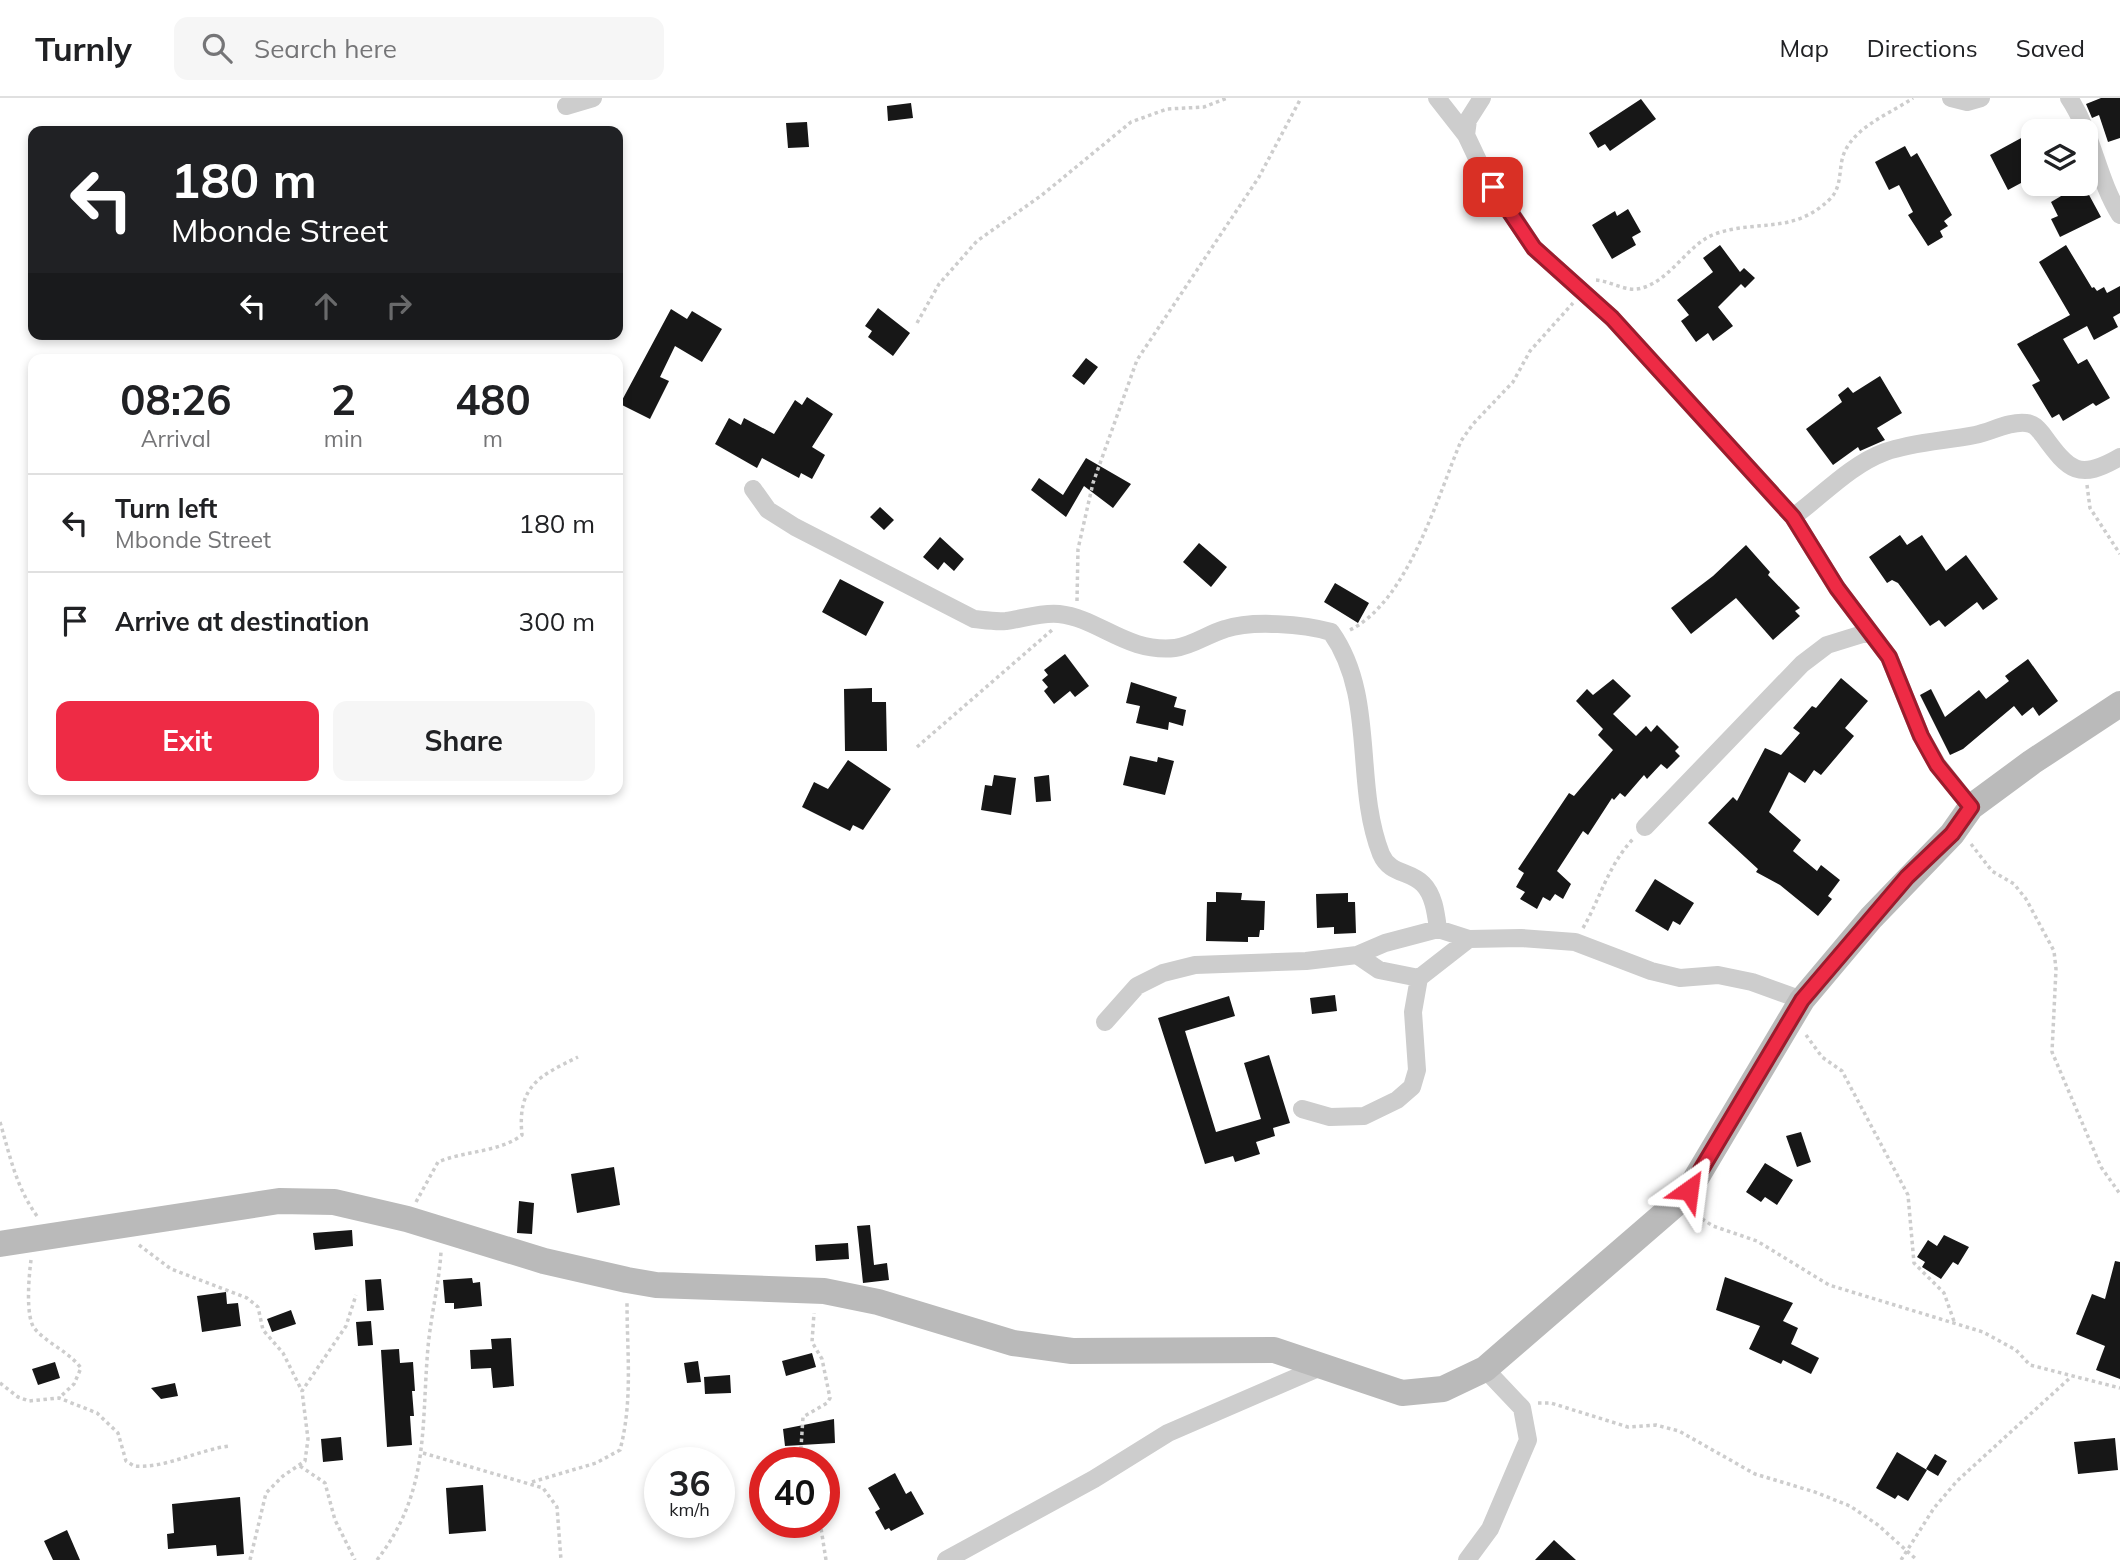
<!DOCTYPE html>
<style>
body{margin:0;font-family:Mulish,sans-serif;background:#f6f6f6;color:#202124;height:100vh;display:flex;flex-direction:column;font-size:26px;white-space:nowrap}
*{box-sizing:border-box;margin:0}
p{font-size:23px;color:#757577}
.icon{flex:none;width:38px;height:38px;fill:none;stroke:currentColor;stroke-width:2;stroke-linecap:round;stroke-linejoin:round}
.map{position:relative;flex:1;overflow:hidden}
.details{position:absolute;left:28px;top:256px;width:595px;height:441px;display:flex;flex-direction:column;background:#fff;border-radius:14px;box-shadow:0 4px 10px #0003}
.details>*{flex:none}
.banner{position:absolute;left:28px;top:28px;width:595px;height:214px;border-radius:14px;box-shadow:0 4px 10px #0003;background:#202124;color:#fff;overflow:hidden}
.controls{position:absolute;left:2021px;top:21px;display:grid;gap:14px}
.controls a{display:grid;place-items:center;width:77px;height:77px;border-radius:14px;background:#fff;box-shadow:0 4px 10px #0003;font-size:35px}
.speed{position:absolute;left:644px;top:1349px;display:flex;gap:14px;font-size:35px;font-weight:700;text-align:center}
.speed>*{display:grid;place-content:center;width:91px;height:91px;border-radius:50%;background:#fff;box-shadow:0 4px 10px #0003;line-height:1}
.speed small{font-size:18px;font-weight:400}
.speed .limit{border:10px solid #d22;background:#fff;color:#111}
.pin{position:absolute;display:grid;place-items:center;width:60px;height:60px;color:#fff;margin:-30px;border-radius:14px;box-shadow:0 4px 10px #0006}
.me{position:absolute;width:77px;margin:-38px;rotate:31deg;stroke-linejoin:round;filter:drop-shadow(0 0 5px #0008)}
.turn{display:flex;align-items:center;gap:24px;height:147px;padding:0 28px;font-size:32px}
.turn .icon{width:91px;height:91px;stroke-width:2.5}
.turn b{display:block;font-size:49px;line-height:60px}
.lanes{display:flex;align-items:center;height:66px;padding:0 28px;background:#0003;justify-content:center;gap:35px;direction:ltr}
.lanes .off{opacity:.35}
.eta{display:flex;justify-content:space-evenly;align-items:center;height:119px;text-align:center}
.eta b{font-size:42px;font-weight:700;line-height:49px}
.cta{display:flex;gap:14px;margin-top:auto;padding:14px 28px}
.cta a{flex:1;height:80px;border-radius:14px;background:#ee2b45;color:#fff;font-size:28px;font-weight:700;line-height:80px;text-align:center}
.cta a+a{background:#f6f6f6;color:#202124}
ul{padding:0;list-style:none}
li{display:flex;align-items:center;gap:21px;height:98px;padding:0 28px;border-top:2px solid #e0e0e0}
li div{flex:1}
li b{display:block;font-size:26px}
li em{font-style:normal}
header{display:flex;align-items:center;gap:42px;box-sizing:border-box;height:98px;padding:0 35px;background:#fff;border-bottom:2px solid #e0e0e0}
header strong{font-size:33px}
nav{display:flex;gap:38px;margin-inline-start:auto;font-size:24px}
.search{width:490px;height:63px;background:#f6f6f6;display:flex;align-items:center;gap:18px;box-sizing:border-box;padding:0 24px;border-radius:14px;color:#757577;font-size:26px}
.map>svg:first-child{display:block}
.building{fill:#171717}
.lines{fill:none;stroke-linecap:round;stroke-linejoin:round}
.path{stroke:#cdcdcd;stroke-width:3.5;stroke-dasharray:3.5 3.5;stroke-linecap:butt}
.street{stroke:#cdcdcd;stroke-width:18}
.secondary{stroke:#bababa;stroke-width:26}
.route-casing{stroke:#9b1c2d;stroke-width:18}
.route{stroke:#ee2b45;stroke-width:12}
</style>
<header>
<strong>Turnly</strong>
<div class="search"><svg class="icon" aria-label="search" viewBox="0 0 24 24"><circle cx="10" cy="10" r="6"/><path d="M15 15l6 6"/></svg>Search here</div>
<nav><a>Map</a><a>Directions</a><a>Saved</a></nav>
</header>
<div class="map">
<svg width="2120" height="1462" viewBox="0 0 2120 1462">
<rect width="100%" height="100%" fill="#fff"/>
<path class="building" d="M2101,0h19v40l-12,4 -9,-27 -7,3 -6,-14z
M1641,1l15,20 -46,32 -5,-7 -7,4 -9,-15z
M911,5l2,15 -25,3 -1,-15z
M807,24l2,25 -21,1 -2,-25z
M2034,33v45l-26,14 -18,-35z
M1905,48l6,11 6,-4 35,62 -8,6 4,5 -8,5 3,6 -15,9 -20,-31 5,-3 -14,-27 -10,5 -14,-28z
M2078,88l4,9 6,-2 13,24 -41,20 -9,-18 7,-3 -7,-14z
M1628,111l13,23 -9,5 4,8 -24,14 -20,-34 23,-14 2,5z
M1720,147l20,27 4,-4 11,10 -10,10 -4,-4 -23,23 15,19 -20,15 -5,-8 -12,9 -15,-21 8,-6 -12,-15 36,-28 -10,-14z
M2066,147l26,43 2,-1 3,4 7,-4 3,6 13,-7v27l-7,4 5,10 -24,13 -7,-14 -24,13 15,25 9,-5 23,39 -14,8 -3,-3 -30,18 -4,-7 -7,4 -20,-33 8,-4 -23,-37 53,-29 -31,-53z
M878,210l32,25 -17,23 -25,-19 4,-6 -7,-5z
M671,211l16,10 5,-8 30,18 -20,33 -27,-16 -15,31 9,4 -19,38 -30,-15z
M1086,260l12,9 -14,18 -12,-9z
M1880,278l22,37 -25,15 8,12 -25,11 -2,-4 -25,18 -27,-36 36,-27 -4,-7 10,-8 5,6z
M807,299l26,17 -21,33 13,8 -13,24 -11,-6 -2,5 -37,-20 -5,10 -42,-24 14,-26 12,7 3,-7 30,16 21,-34 7,5z
M1086,360l45,26 -18,24 -29,-22 -18,31 -35,-27 8,-12 24,17z
M880,409l14,13 -10,10 -14,-13z
M1900,437l7,10 15,-10 24,36 20,-16 32,44 -15,11 -6,-8 -32,25 -6,-7 -9,6 -32,-43 -6,-3 -5,3 -18,-26z
M940,439l24,22 -10,12 -10,-9 -6,8 -15,-13z
M1199,445l28,24 -16,20 -28,-25z
M1746,447l24,27 -2,3 32,33 -5,3 5,5 -27,24 -37,-42 -45,36 -20,-26 42,-32z
M840,481l44,23 -18,34 -44,-24z
M1335,485l34,20 -11,20 -34,-21z
M1065,556l24,32 -14,11 -5,-6 -16,13 -10,-13 4,-4 -6,-7 6,-5 -4,-5z
M2028,561l30,42 -19,15 -6,-9 -11,9 -8,-10 -51,43 -13,6 -30,-60 11,-6 14,28 34,-27 7,9 23,-18 -4,-5z
M1841,580l27,23 -23,27 9,8 -33,39 -7,-5 -9,13 -16,-11 -20,40 32,28 -8,11 24,20 4,-6 19,15 -12,16 4,3 -14,17 -38,-31 -24,-13 2,-3 -50,-46 25,-26 4,4 28,-53 16,7 19,-22 -7,-5 19,-22 4,2z
M1613,581l18,17 -18,18 23,22 10,-10 5,6 6,-7 22,22 -4,4 5,5 -13,13 -6,-5 -14,15 -3,-4 -19,22 -5,-4 -6,7 -2,-2 -24,37 -5,-4 -26,40 14,13 -8,15 -8,-5 -5,7 -7,-4 -6,12 -17,-10 5,-7 -9,-5 8,-14 -6,-4 51,-76 5,3 39,-46 -15,-15 5,-6 -27,-28 11,-12 6,6z
M1131,584l46,15 -3,10 12,3 -3,16 -14,-4 -1,8 -32,-7 4,-17 -14,-3z
M872,590v14h14l1,49h-42l-1,-62z
M1130,658l27,6 1,-5 16,4 -9,34 -42,-10z
M848,662l43,29 -28,41 -10,-5 -3,6 -48,-24 12,-25 14,7z
M994,677l22,3 -5,37 -30,-5 4,-25 7,1z
M1049,677l2,26 -15,1 -2,-25z
M1655,781l39,24 -14,22 -7,-4 -5,10 -33,-20z
M1216,794l26,1 -1,7 24,1 -1,29h-4l-1,7h-11v5l-42,-1 1,-39h9z
M1348,795v9h7l1,31 -22,1v-7l-17,1 -1,-34z
M1335,897l2,16 -25,3 -2,-16z
M1229,898l6,20 -50,15 31,101 45,-13 -17,-56 25,-8 21,68 -17,5 2,8 -19,6 4,12 -25,8 -2,-6 -28,8 -47,-146z
M1801,1034l10,30 -14,5 -11,-31z
M1765,1065l28,17 -16,25 -12,-8 -4,5 -15,-10z
M614,1069l6,38 -43,8 -6,-39z
M519,1103l15,2 -2,31 -15,-1z
M870,1127l4,40 13,-2 2,17 -26,3 -6,-57z
M352,1132l1,16 -38,4 -2,-17z
M1944,1137l25,12 -11,18 -5,-3 -12,17 -19,-12 3,-5 -8,-5 11,-17 9,6z
M848,1145l1,16 -33,2 -1,-16z
M2115,1163l5,1v117l-24,-9 9,-24 -29,-12 16,-40 13,5z
M1725,1179l68,26 -10,18 15,7 -7,16 28,14 -8,16 -28,-14 -2,4 -32,-15 11,-23 -44,-16z
M472,1180l1,5 7,-1 2,24 -28,3v-6h-9l-2,-23z
M381,1181l3,31 -17,1 -2,-31z
M226,1194l1,12 11,-1 3,23 -39,6 -5,-36z
M291,1212l5,14 -24,8 -5,-13z
M371,1223l2,24 -15,1 -2,-24z
M511,1240l3,48 -21,2 -2,-20 -20,1 -1,-19 22,-1 -1,-10z
M399,1251l1,14 13,-1 2,29h-3l2,25h-4l2,29 -25,2 -6,-97z
M812,1255l4,14 -30,9 -4,-15z
M698,1263l3,21 -14,1 -3,-20z
M55,1264l5,16 -22,7 -6,-16z
M730,1277l1,18 -26,1 -1,-17z
M175,1285l3,13 -17,3 -10,-11z
M834,1321l1,24 -50,3 -2,-17z
M341,1339l2,23 -20,2 -2,-23z
M2115,1340l3,32 -40,4 -4,-32z
M1897,1354l30,18 -19,31 -10,-6 -3,4 -19,-11z
M1935,1356l12,7 -9,15 -12,-7z
M895,1375l11,21 5,-3 13,23 -33,17 -2,-3 -4,2 -10,-18 5,-3 -12,-21z
M483,1387l3,46 -37,3 -3,-46z
M240,1399l4,57 -27,2 -1,-11 -48,4 -1,-15 7,-1 -2,-29z
M67,1432l13,30h-27l-9,-19z
M1554,1442l22,20h-41z"/>
<g class="lines">
<path class="path" d="M1596,182c15,1 31,13 46,8 29,-8 47,-45 73,-54 42,-15 78,1 115,-35 14,-14 7,-34 16,-50 13,-24 45,-36 67,-51
M917,225l22,-39 38,-43 65,-46 89,-73 36,-13 37,-2 23,-9
M2087,387l3,23 30,46
M1077,503l1,-52 15,-66 44,-123 122,-183 42,-79
M1350,532c58,-29 87,-132 111,-189l12,-17 40,-42 17,-31 43,-48
M917,649l135,-117
M1971,746l21,27 22,13 12,15 28,52 2,18 -4,83 49,115 19,27
M1583,830c18,-31 25,-63 51,-90
M1806,937l16,22 20,14 66,124 6,68 30,30 11,31
M0,1024c10,34 16,65 37,94
M416,1104l22,-40c26,-11 62,-10 84,-27 -5,-49 17,-59 56,-78
M1696,1117l17,11 44,15 72,44 154,47 33,18 14,15 90,23
M139,1147l32,24 76,29 11,9 5,23 20,23 19,38
M31,1162c-2,15 -6,58 4,69 13,15 33,22 46,39l-7,16 -15,14
M0,1285l18,14 11,4 30,-3 38,15 21,20 8,28 8,5c30,3 64,-16 95,-20
M1538,1305h13l77,24 28,-2 23,6 76,43 60,18 35,14 28,19 39,35
M423,1355l120,35 14,19 4,53
M800,1365l3,-46 24,-14 3,-5 -8,-39 -10,-17 2,-29
M300,1368l25,17 10,37 20,40
M532,1384l64,-19 24,-13c13,-49 7,-97 7,-148
M820,1424l6,38
M250,1462l16,-67 17,-17 22,-15 3,-22 -6,-48 44,-65 10,-31
M377,1462c53,-69 44,-131 51,-213 3,-32 11,-63 13,-95
M1901,1462l33,-52 23,-27 114,-104"/>
<path class="street" d="M1437,0l29,37 17,36 51,77 78,70 181,199 44,71 52,69 32,79 16,28 34,43
M1951,0l16,4 14,-4
M2069,0c24,36 28,80 51,117
M566,8l27,-8
M1466,37l2,-15 14,-22
M753,391l15,21 27,17 179,92c10,1 21,3 32,2 16,-2 36,-9 53,-7 40,4 67,39 116,34 17,-2 33,-14 50,-19 27,-9 79,-5 106,3 46,65 22,151 50,222 9,21 28,16 42,30 11,11 13,30 15,45
M1793,419c30,-22 57,-52 92,-65 28,-10 60,-11 90,-17 16,-3 34,-14 51,-12 9,1 12,6 17,12 26,36 36,46 77,22
M1645,729l157,-163 25,-19 42,-13
M1357,857l22,15 40,8
M1105,924l32,-36 26,-13 32,-8 111,-4 51,-6 28,-12 53,-14 31,10 52,-1 54,4 76,29 29,7 38,-3 34,7 50,18
M1302,1011l28,8 34,-1 33,-16 15,-13 5,-17 -4,-58 6,-34 50,-39
M946,1462l148,-81 74,-46 155,-67
M1467,1462l23,-31 38,-89 -6,-32 -37,-39"/>
<path class="secondary" d="M0,1146l279,-43 55,1 73,17 137,42 83,19 29,5 168,6 54,11 135,41 59,8 202,-1 128,43 41,-4 42,-20 192,-166 12,-13 113,-190 69,-82 81,-84 19,-27 61,-45 88,-58"/>
</g>
<g class="lines">
<g class="route-casing">
<path id="route" d="M1493,89l41,61 78,70 181,199 44,71 52,69 32,79 16,29 34,42 -19,27 -45,43 -105,123 -113,190"/>
</g>
<use href="#route" class="route"/>
</g>
</svg>
<div class="controls">
<a><svg class="icon" aria-label="layers" viewBox="0 0 24 24"><path d="M12 4l9 5-9 5-9-5zM3 14l9 5 9-5"/></svg></a>
</div>
<div class="speed"><div>36<small>km/h</small></div><div class="limit">40</div></div>
<div class="pin" style="left:1493px;top:89px;background:#d93025"><svg class="icon" aria-label="arrive" viewBox="0 0 24 24"><path d="M6 21V4h12l-3 4 3 4H6"/></svg></div>
<svg class="me" style="left:1689px;top:1092px" viewBox="-20 -20 40 40"><path d="M0-17L14 15 0 8-14 15z" fill="#ee2b45" stroke="#fff" stroke-width="4"/></svg>
<div class="banner">
<div class="turn"><svg class="icon" aria-label="left" viewBox="0 0 24 24"><path d="M17 20v-9H6M10 6l-5 5 5 5"/></svg><div><b>180 m</b>Mbonde Street</div></div>
<div class="lanes"><svg class="icon" aria-label="left" viewBox="0 0 24 24"><path d="M17 20v-9H6M10 6l-5 5 5 5"/></svg><svg class="icon off" aria-label="ahead" viewBox="0 0 24 24"><path d="M12 20V5M6 11l6-6 6 6"/></svg><svg class="icon off" aria-label="right" viewBox="0 0 24 24"><path d="M7 20v-9h11M14 6l5 5-5 5"/></svg></div>
</div>
<section class="details">
<div class="eta">
<div><b>08:26</b><p>Arrival</p></div>
<div><b>2</b><p>min</p></div>
<div><b>480</b><p>m</p></div>
</div>
<ul>
<li><svg class="icon" aria-label="left" viewBox="0 0 24 24"><path d="M17 20v-9H6M10 6l-5 5 5 5"/></svg><div><b>Turn left</b><p>Mbonde Street</p></div><em>180 m</em></li>
<li><svg class="icon" aria-label="arrive" viewBox="0 0 24 24"><path d="M6 21V4h12l-3 4 3 4H6"/></svg><div><b>Arrive at destination</b></div><em>300 m</em></li>
</ul>
<div class="cta"><a>Exit</a><a>Share</a></div>
</section>
</div>
